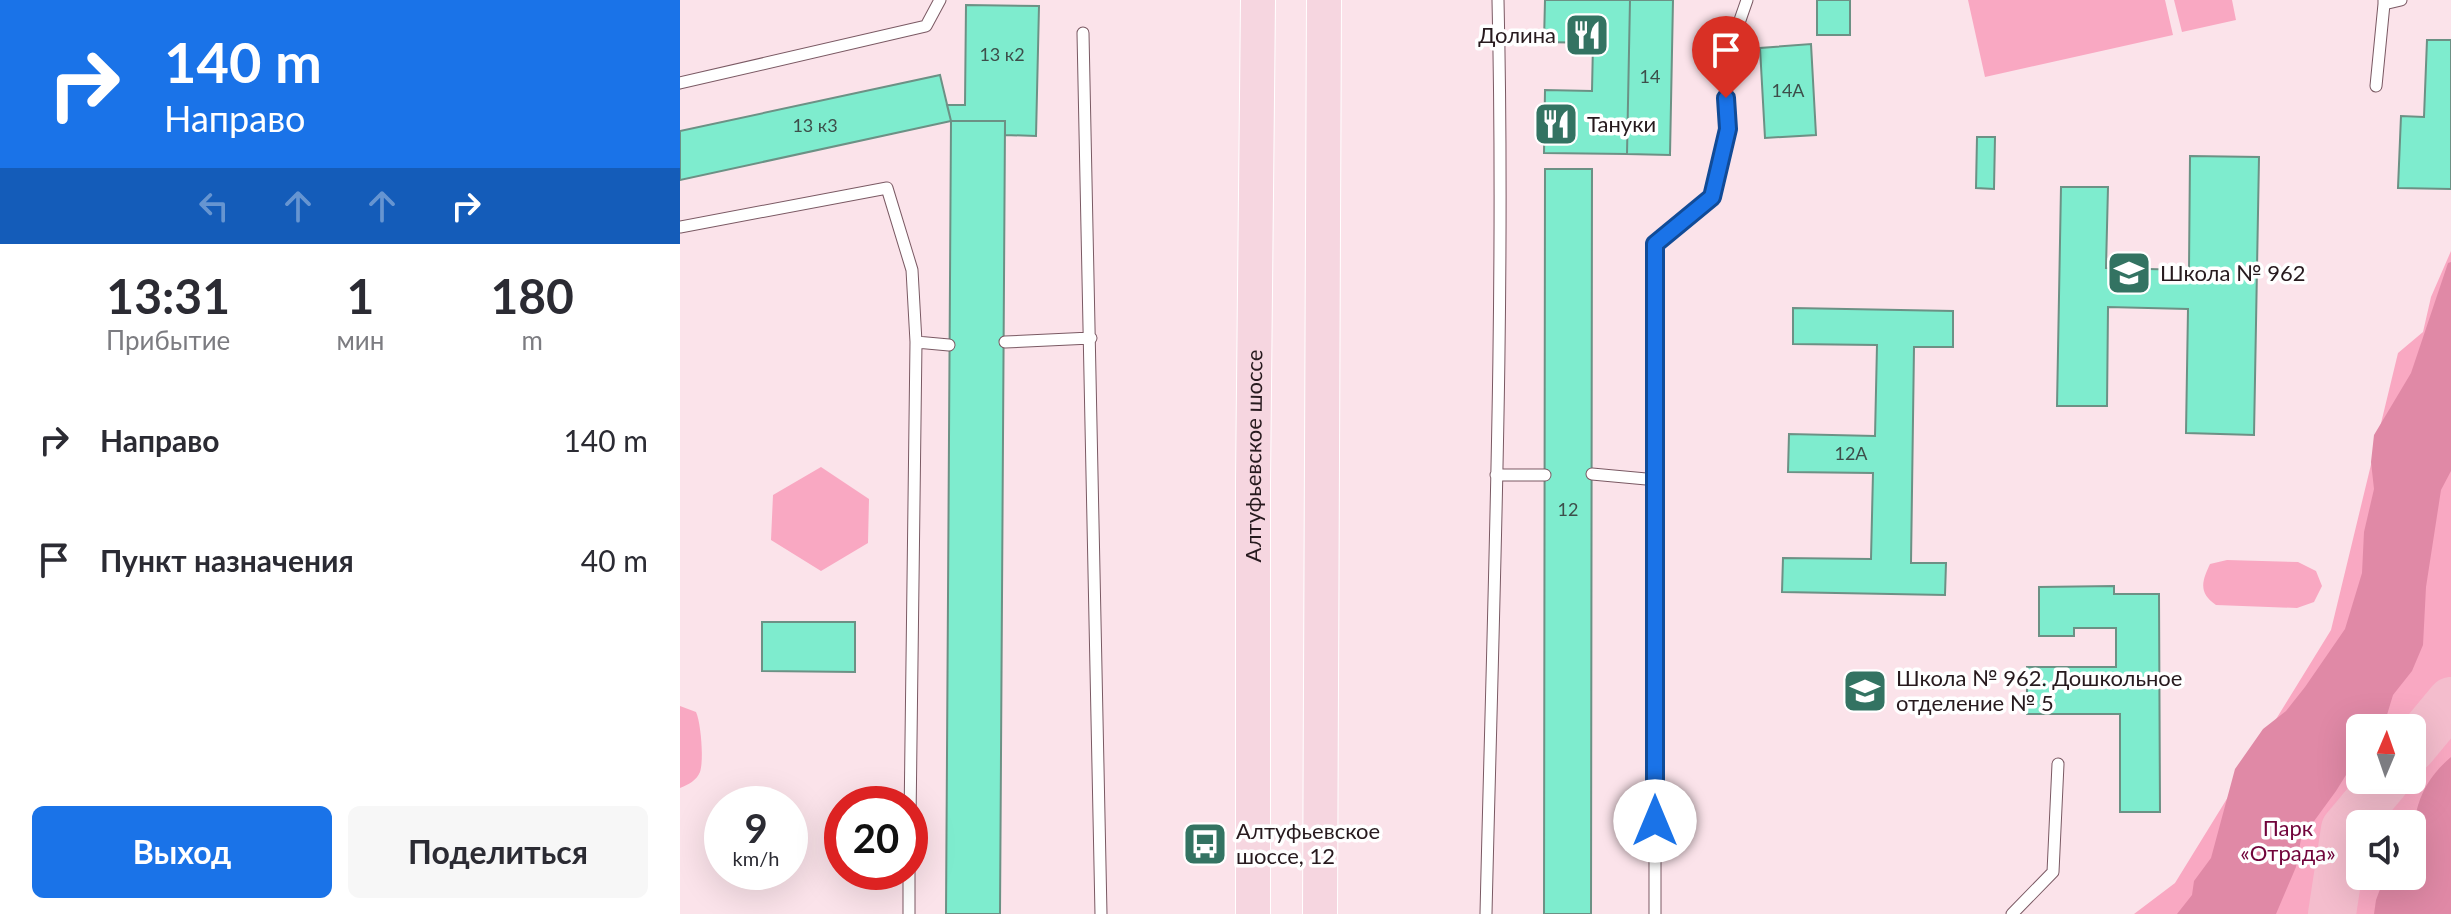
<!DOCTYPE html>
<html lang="ru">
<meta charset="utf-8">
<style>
body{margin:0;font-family:Lato,sans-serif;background:#f7f7f7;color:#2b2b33;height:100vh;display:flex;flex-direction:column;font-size:30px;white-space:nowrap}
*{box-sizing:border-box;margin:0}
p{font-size:26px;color:#7c7c81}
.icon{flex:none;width:44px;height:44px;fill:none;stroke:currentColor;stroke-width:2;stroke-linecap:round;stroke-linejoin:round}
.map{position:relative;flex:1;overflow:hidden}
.drawer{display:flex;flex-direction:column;background:#fff;width:680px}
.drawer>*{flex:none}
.top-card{background:#1a73e8;color:#fff;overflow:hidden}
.needle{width:52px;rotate:2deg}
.controls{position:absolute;left:1666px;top:714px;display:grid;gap:16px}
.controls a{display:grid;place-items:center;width:80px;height:80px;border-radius:12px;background:#fff;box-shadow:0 8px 32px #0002;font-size:40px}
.speed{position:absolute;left:24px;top:786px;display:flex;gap:16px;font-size:40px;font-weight:700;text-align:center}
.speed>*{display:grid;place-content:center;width:104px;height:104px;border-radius:50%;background:#fff;box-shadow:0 8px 32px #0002;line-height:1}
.speed small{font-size:20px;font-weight:400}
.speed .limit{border:12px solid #d22;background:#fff;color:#111}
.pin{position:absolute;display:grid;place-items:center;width:68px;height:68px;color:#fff;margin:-82px -34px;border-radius:50% 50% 50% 0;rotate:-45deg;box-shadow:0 0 8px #0007}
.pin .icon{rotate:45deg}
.me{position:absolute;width:88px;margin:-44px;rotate:0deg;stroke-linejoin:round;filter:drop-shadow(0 0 6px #0008)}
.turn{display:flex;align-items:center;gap:28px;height:168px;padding:0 32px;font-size:36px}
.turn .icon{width:104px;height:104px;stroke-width:2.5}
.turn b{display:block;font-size:56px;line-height:68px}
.lanes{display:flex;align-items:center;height:76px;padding:0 32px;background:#0003;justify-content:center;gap:40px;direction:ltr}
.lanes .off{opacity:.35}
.eta{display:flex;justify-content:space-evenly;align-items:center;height:136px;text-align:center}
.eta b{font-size:48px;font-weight:700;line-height:56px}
.primary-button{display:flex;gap:16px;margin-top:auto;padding:16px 32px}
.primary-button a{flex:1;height:92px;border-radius:12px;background:#1a73e8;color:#fff;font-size:32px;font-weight:700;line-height:92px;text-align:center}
.primary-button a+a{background:#f7f7f7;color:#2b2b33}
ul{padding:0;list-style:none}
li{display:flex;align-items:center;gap:24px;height:120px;padding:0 32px}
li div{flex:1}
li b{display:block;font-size:30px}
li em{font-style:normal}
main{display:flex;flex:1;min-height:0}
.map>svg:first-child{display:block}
.green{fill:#f9a8c2;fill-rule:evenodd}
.forest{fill:#e089a6}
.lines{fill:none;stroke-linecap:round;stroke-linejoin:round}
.river{stroke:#f4bdcd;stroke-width:48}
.building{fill:#7eecce;stroke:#6c9185;stroke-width:2}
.service-casing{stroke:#7a5963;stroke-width:13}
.primary-casing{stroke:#fff;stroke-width:36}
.service{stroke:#fff;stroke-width:11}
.primary{stroke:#f6d6e0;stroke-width:34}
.route-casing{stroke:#114b97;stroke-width:20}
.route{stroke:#1a73e8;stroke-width:14}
.labels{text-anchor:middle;stroke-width:7;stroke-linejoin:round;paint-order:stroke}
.number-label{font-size:18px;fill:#3d4e4a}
.poi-label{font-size:22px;fill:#271a1e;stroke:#fff;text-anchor:start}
.street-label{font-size:22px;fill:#271a1e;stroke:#fff}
.park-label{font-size:22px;fill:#71043b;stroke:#fff}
</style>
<main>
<section class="drawer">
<div class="top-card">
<div class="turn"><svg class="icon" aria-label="right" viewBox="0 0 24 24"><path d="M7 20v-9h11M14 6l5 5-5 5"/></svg><div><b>140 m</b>Направо</div></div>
<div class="lanes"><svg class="icon off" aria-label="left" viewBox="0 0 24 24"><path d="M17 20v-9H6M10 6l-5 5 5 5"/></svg><svg class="icon off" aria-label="ahead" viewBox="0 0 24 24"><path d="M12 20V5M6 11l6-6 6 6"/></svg><svg class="icon off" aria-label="ahead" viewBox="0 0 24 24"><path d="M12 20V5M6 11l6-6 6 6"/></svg><svg class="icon" aria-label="right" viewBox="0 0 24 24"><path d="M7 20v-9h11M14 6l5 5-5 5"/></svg></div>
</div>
<div class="eta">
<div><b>13:31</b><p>Прибытие</p></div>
<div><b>1</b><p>мин</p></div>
<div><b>180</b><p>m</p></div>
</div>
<ul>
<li><svg class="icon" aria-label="right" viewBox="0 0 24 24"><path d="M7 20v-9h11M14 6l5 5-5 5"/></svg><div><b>Направо</b></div><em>140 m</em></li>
<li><svg class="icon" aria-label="arrive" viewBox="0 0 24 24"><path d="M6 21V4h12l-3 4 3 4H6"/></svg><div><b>Пункт назначения</b></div><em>40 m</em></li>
</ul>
<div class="primary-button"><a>Выход</a><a>Поделиться</a></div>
</section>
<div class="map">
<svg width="1771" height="914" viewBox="0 0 1771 914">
<rect width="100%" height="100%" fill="#fbe3ea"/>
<path class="green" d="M1288,0h197l8,35 -188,42z
M1494,0h58l4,20 -54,12z
M1771,251v663h-317l41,-31 156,-253 67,-277 25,-21 8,-35zM1680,728h52v52h-52zM1680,824h52v52h-52z
M141,467l48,32 -1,44 -47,28 -50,-31 2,-45z
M1547,560l71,2 18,9 6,15 -8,16 -17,6 -81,-3c-18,-12 -14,-24 -6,-41z
M0,706l16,6c5,11 8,48 4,60 -3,8 -12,13 -20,16z"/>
<path class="forest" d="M1771,262v209l-10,19 -15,97 -3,58 -11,26 -19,24 -10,33h-23v31l-9,8 -15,24 -35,48 -5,28 -20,47h-99l15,-19 2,-14 17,-23 24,-89 28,-40 23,-18 19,-24 40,-58 17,-56 2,-41 10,-43 -3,-27 3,-27 37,-62 37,-110z
M1771,757v157h-77l2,-14 9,-24h27c0,-48 -1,-85 39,-119z"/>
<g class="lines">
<path class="river" d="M1732,748l39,-47
M1652,914l13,-85 41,-49"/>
</g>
<path class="building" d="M865,0h85l-3,154 -83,-1 1,-63 47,1 1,-48 -49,-1z
M950,0h43l-3,155 -43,-1z
M1137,0h33v35h-33z
M286,5l73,1 -3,130 -31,-1v-14h-54l-4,-16h18z
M1747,40h24v149l-53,-1 3,-72 23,1z
M1131,44l5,91 -51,3 -5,-90z
M260,75l11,46 -271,59v-49z
M271,121h54l-5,793h-54z
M1297,137h18l-1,52 -18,-1z
M1510,156l69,1 -5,278 -68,-2 2,-124 -80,-2 -1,99h-50l4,-219h47l-2,81 83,2z
M865,169h47l-1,745h-47z
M1113,308l160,3v36h-39l-3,216h35l-1,32 -163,-3 1,-34 88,1 2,-86 -85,-1 1,-38 86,2 2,-91 -84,-1z
M1434,586v8h45l1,218h-40v-98h-93v-47h89v-39h-42v8h-35v-49z
M82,622h93v50l-93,-1z"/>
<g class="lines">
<g class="service-casing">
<path id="service" d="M1704,0v4l17,-4
M403,33l18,881
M0,83l246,-57 14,-26
M1696,86l8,-82
M0,227l207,-39 25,82 4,72 33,3
M325,342l86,-4
M912,474l65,6
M816,475h49
M230,821l6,-479
M229,914v-42
M806,914c7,-304 19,-610 12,-914
M975,914v-670l57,-47 16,-68 -4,-63 23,-66
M1332,914l41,-42 5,-108"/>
</g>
<g class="primary-casing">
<g id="primary">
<path id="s1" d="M573,914v-431l5,-483"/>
<path d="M640,914l4,-914"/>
</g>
</g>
<use href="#service" class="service"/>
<use href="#primary" class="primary"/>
</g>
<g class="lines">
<g class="route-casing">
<path id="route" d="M975,821v-577l57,-47 16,-68 -2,-31"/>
</g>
<use href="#route" class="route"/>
</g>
<defs>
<g id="restaurant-square" transform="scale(2.3)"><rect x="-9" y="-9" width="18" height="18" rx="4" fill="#337362" stroke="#fff"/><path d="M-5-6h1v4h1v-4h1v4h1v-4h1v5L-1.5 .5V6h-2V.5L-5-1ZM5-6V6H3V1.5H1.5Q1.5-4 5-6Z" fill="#fff"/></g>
<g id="school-square" transform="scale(2.3)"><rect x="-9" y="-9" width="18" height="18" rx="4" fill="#337362" stroke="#fff"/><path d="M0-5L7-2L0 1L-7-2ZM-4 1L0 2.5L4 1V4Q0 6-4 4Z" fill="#fff"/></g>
<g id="bus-square" transform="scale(2.3)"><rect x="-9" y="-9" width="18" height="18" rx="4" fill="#337362" stroke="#fff"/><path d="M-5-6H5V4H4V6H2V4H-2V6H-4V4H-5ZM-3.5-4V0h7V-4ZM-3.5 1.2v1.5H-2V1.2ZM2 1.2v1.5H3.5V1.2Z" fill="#fff"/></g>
</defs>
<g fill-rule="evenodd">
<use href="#restaurant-square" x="907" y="35"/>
<use href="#restaurant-square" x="876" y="124"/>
<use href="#school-square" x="1449" y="273"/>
<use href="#school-square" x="1185" y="691"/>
<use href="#bus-square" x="525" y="844"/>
</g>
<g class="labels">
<g class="number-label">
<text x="322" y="61">13 к2</text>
<text x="970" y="83">14</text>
<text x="1108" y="97">14А</text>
<text x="135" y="132">13 к3</text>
<text x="1171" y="460">12А</text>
<text x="888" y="516">12</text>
</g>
<g class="poi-label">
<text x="876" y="43" text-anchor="end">Долина</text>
<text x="907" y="132">Тануки</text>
<text x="1480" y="281">Школа № 962</text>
<text x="1216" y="686">Школа № 962. Дошкольное<tspan x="1216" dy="25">отделение № 5</tspan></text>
<text x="556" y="839">Алтуфьевское<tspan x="556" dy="25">шоссе, 12</tspan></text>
</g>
<g class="street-label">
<text dy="8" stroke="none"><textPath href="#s1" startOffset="458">Алтуфьевское шоссе</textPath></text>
</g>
<g class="park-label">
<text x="1608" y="836">Парк<tspan x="1608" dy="25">«Отрада»</tspan></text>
</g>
</g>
</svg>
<div class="controls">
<a><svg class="needle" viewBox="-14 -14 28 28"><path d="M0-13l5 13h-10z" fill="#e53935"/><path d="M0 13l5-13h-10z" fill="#7c7c81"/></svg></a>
<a><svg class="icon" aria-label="sound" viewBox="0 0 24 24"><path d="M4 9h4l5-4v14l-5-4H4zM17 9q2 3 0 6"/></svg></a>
</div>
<div class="speed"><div>9<small>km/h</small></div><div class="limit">20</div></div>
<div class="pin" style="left:1046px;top:98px;background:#d93025"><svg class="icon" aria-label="arrive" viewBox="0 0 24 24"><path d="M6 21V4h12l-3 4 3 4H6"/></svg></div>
<svg class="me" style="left:975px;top:821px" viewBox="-20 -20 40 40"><circle r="19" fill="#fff"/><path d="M0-13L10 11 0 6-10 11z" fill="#1a73e8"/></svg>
</div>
</main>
